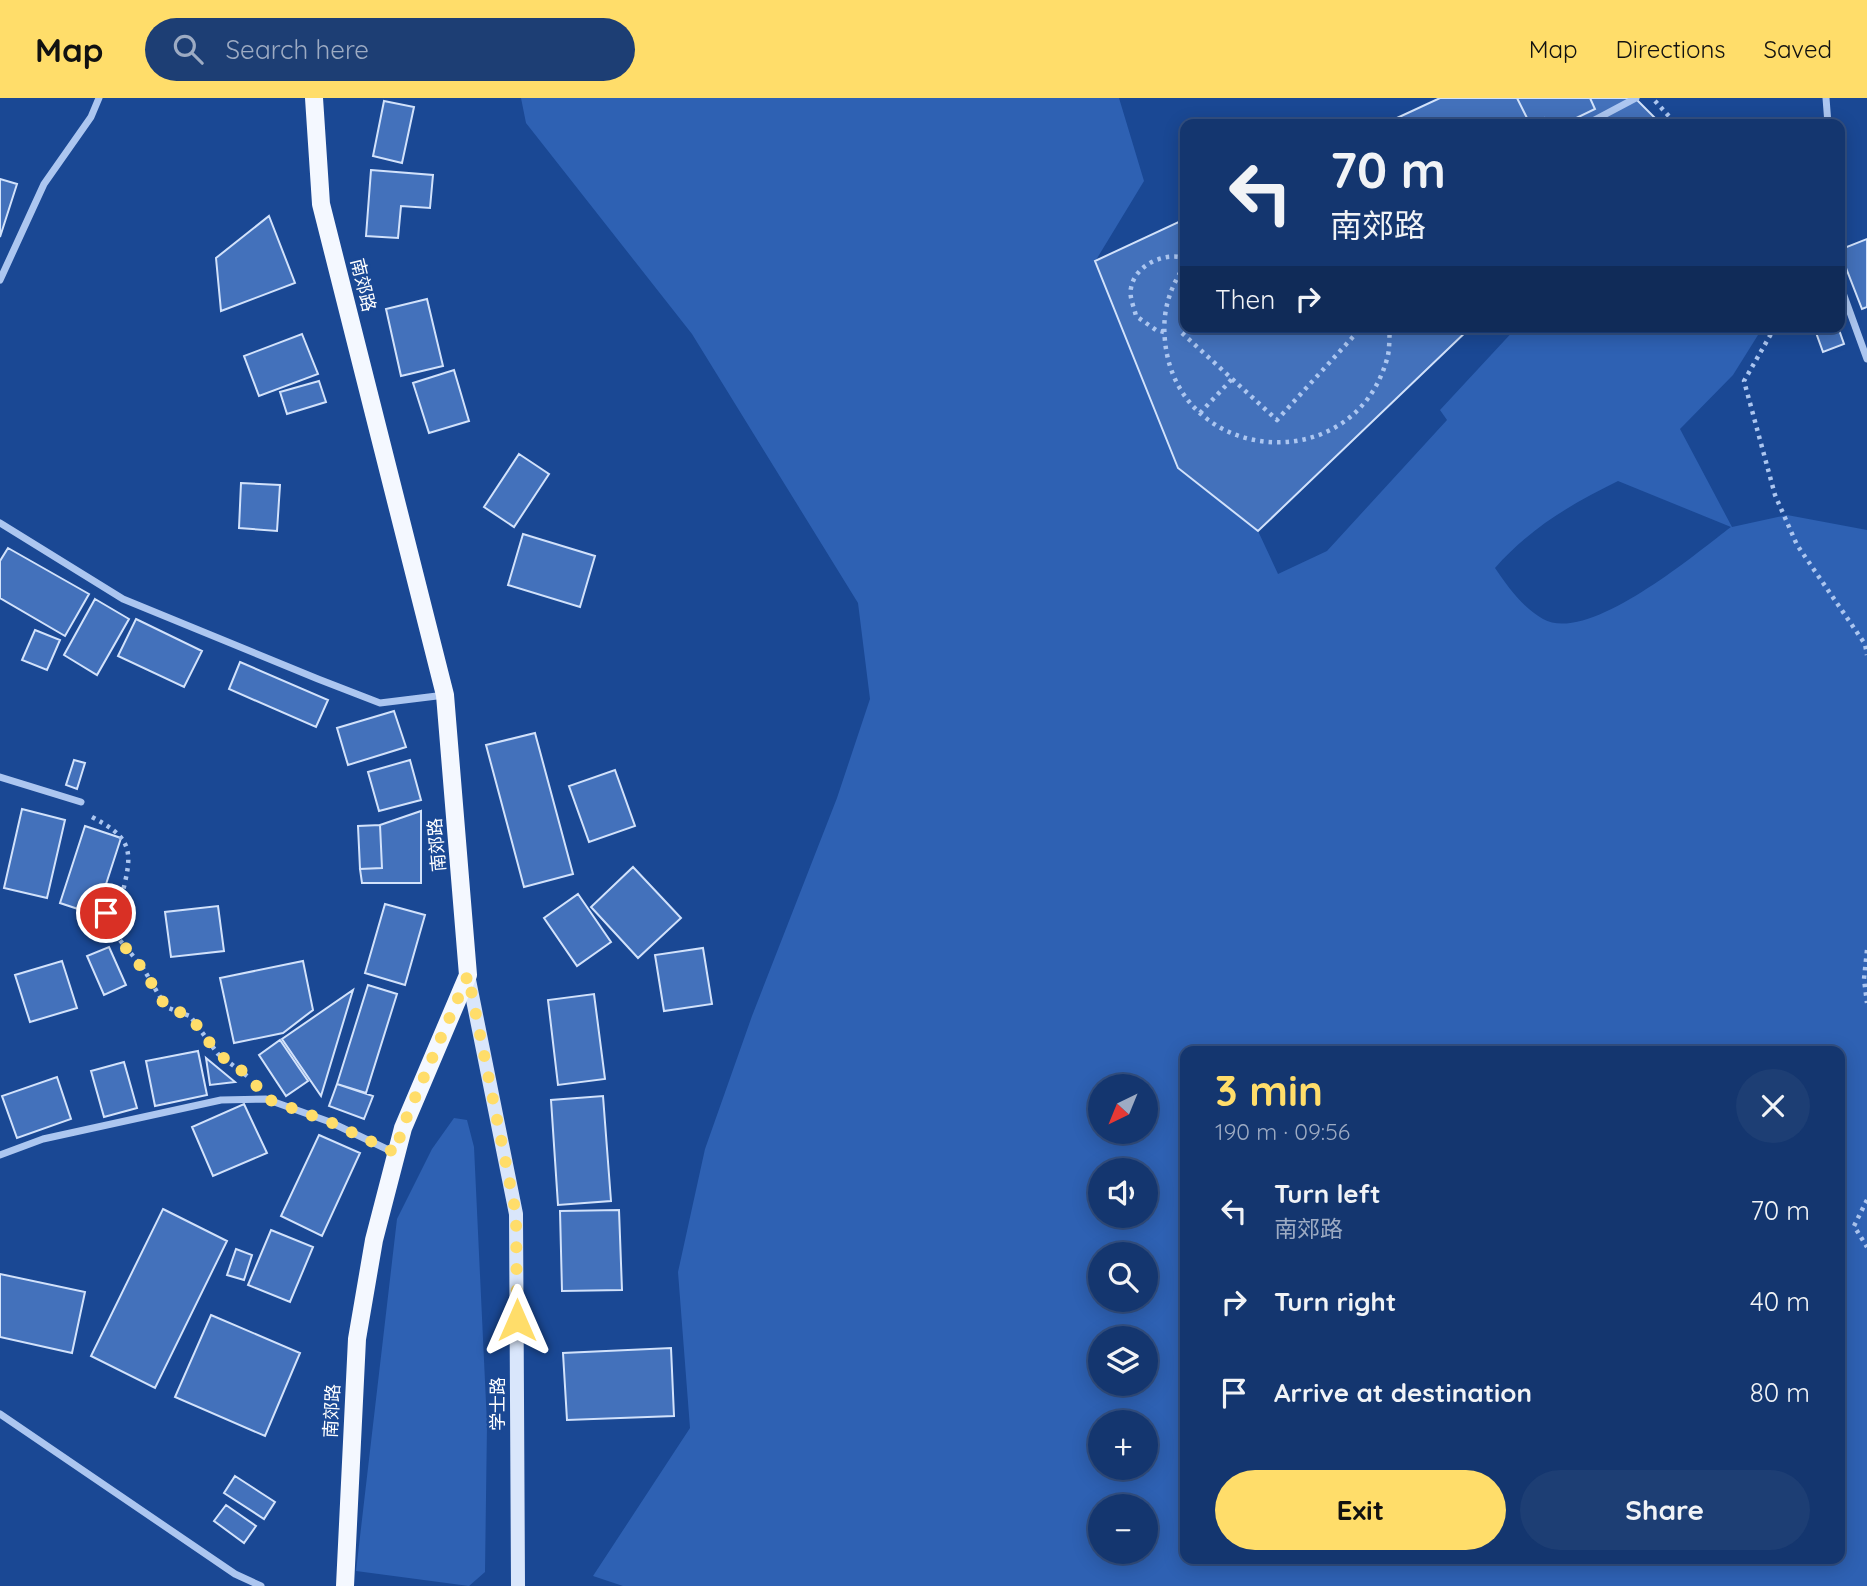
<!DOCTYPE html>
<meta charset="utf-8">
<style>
body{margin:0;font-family:Quicksand,"Noto Sans SC",sans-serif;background:#1d3e74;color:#f1f3f6;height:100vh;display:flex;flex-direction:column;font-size:26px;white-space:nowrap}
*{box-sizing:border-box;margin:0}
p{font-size:23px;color:#9dabc3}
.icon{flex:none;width:38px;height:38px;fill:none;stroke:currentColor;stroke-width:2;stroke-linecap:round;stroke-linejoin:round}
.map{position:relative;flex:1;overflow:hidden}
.details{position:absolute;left:1180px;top:948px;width:665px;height:518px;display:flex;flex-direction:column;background:#14366f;border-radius:14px;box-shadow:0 4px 18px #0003,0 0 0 2px #335082}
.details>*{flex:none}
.guide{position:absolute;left:1180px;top:21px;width:665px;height:214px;border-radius:14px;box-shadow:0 4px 18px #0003,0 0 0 2px #335082;background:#14366f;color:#f1f3f6;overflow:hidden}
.needle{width:46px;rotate:223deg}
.fabs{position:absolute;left:1088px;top:976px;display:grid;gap:14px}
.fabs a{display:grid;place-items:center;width:70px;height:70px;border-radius:50%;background:#14366f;box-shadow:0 4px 18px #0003,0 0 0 2px #335082;font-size:35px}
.pin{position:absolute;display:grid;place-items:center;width:60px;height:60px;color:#fff;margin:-30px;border:4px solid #fff;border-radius:50%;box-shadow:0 2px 7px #0007}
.me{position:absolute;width:77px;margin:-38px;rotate:0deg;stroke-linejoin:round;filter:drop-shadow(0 0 5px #0008)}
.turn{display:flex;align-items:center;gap:24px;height:147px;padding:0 35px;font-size:32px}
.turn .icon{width:91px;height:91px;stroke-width:2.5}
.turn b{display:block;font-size:49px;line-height:60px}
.then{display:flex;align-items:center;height:66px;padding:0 35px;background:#0003;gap:14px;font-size:26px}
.round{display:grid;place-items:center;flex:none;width:74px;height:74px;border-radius:37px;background:#1d3e74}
.headline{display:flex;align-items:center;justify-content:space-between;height:119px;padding:0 35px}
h1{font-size:42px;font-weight:700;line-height:52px;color:#ffdd6a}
.primary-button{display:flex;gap:14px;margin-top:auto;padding:14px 35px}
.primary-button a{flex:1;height:80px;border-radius:42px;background:#ffdd6a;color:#111;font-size:28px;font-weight:700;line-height:80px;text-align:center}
.primary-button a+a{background:#1d3e74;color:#f1f3f6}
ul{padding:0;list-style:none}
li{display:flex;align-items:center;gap:21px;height:91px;padding:0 35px}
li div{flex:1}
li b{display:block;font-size:26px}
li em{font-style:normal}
header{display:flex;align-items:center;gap:42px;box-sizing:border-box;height:98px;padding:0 35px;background:#ffdd6a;color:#111}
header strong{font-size:33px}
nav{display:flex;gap:38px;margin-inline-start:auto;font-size:24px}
.search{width:490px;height:63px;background:#1d3e74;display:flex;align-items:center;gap:18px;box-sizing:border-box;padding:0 24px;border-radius:38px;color:#9dabc3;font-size:26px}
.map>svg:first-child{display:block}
.green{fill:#2e61b3;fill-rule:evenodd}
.building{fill:#4371bb;stroke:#d2e2fb;stroke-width:2}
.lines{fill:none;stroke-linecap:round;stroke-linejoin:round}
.path{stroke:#acc6f0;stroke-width:4.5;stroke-dasharray:3.5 5;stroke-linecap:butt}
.minor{stroke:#acc6f0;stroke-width:7}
.secondary{stroke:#d9e6fb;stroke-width:14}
.primary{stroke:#f4f8ff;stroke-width:18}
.route{stroke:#ffdd6a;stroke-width:12;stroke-dasharray:0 21.6}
.labels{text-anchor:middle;stroke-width:5;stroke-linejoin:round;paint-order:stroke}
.street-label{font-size:18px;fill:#fff;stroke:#1a4894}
</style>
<header>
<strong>Map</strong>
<div class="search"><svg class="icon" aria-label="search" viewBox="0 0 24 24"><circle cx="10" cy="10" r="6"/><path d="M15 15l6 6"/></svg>Search here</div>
<nav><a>Map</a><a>Directions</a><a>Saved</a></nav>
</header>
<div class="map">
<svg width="1867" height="1488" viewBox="0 0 1867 1488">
<rect width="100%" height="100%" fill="#1a4894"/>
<path class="green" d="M521,0h598l25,83 -48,79 89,-41v108h286l-213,204 20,43 49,-23 120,-131 -7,-10 77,-83h246l-30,48 -53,54 52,98 55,-12 80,15v1056h-1244l-30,-10 97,-148 -12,-156 27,-123 47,-133 85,-218 33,-99 -12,-96 -166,-269 -166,-211zM1618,383l113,46c-36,27 -143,118 -188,92 -21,-12 -35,-32 -48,-51 34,-39 76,-64 123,-87zM1185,954h654v507h-654zM1101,989h45v45h-45zM1101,1073h45v45h-45zM1101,1157h45v45h-45zM1101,1241h45v45h-45zM1101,1325h45v45h-45zM1101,1409h45v45h-45z
M454,1020l13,2 7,27 13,277 -2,148 -16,14 -113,-15 41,-352 35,-70z"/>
<path class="building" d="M1440,0h195l26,26h-277z
M1517,0h73l5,11 -31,15h-16l-4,-6 -14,6z
M384,3l30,6 -12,56 -29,-7z
M371,72l62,5 -3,33 -29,-2 -3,32 -32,-2z
M0,81l17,5 -17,53z
M269,118l26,67 -74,28 -5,-53z
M1185,121v108h286l-213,204 -80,-63 -83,-207z
M1867,141v68l-5,2 -23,-59z
M427,201l16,67 -42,10 -15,-67z
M1814,229h24l6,17 -21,8z
M302,236l16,40 -59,22 -15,-40z
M454,272l15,51 -40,12 -16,-50z
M319,283l7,21 -39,12 -7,-22z
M519,356l30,20 -35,53 -30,-20z
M241,385l39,2 -3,46 -38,-3z
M523,436l72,22 -15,51 -72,-22z
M8,450l81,46 -24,42 -65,-38v-37z
M95,501l34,20 -32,56 -33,-20z
M136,521l66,32 -18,36 -66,-31z
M35,532l25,10 -13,30 -25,-10z
M240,564l88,38 -12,27 -87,-38z
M394,613l12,36 -58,18 -11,-37z
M535,635l38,141 -49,13 -38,-142z
M74,662l11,3 -8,26 -11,-4z
M410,662l11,40 -42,11 -11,-39z
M615,672l20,56 -46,16 -20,-56z
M22,711l43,11 -18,78 -43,-10z
M421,713v72h-59l-2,-14 22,-1 -2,-43z
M380,727l2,43 -22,1 -2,-43z
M85,728l36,12 -25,77 -36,-12z
M633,769l48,51 -43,40 -47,-51z
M578,796l33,48 -34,24 -33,-48z
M385,806l40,11 -20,70 -40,-12z
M218,808l6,45 -53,6 -6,-45z
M109,849l17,38 -22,10 -17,-39z
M703,850l9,56 -48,7 -9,-56z
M62,863l15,47 -47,14 -15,-47z
M303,863l10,49 -30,23 -49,10 -14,-65z
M368,887l29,9 -31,99 -29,-9z
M353,892l-32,106 -39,-57z
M594,896l11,85 -47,6 -10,-85z
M280,942l28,41 -22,15 -27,-41z
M198,953l9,44 -52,11 -9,-45z
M206,960l29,24 -25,3z
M124,964l13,46 -33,9 -13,-46z
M57,979l14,42 -54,19 -15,-42z
M337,986l36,12 -9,23 -35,-13z
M603,998l8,105 -53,4 -7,-105z
M244,1006l23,49 -54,23 -21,-49z
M319,1037l41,18 -38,83 -41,-20z
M163,1111l64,32 -72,147 -64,-32z
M619,1112l3,80 -60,1 -2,-80z
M271,1132l42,17 -23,55 -42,-17z
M236,1151l16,6 -8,25 -17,-5z
M0,1176l85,18 -13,61 -72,-16z
M211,1217l89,38 -35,83 -90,-39z
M671,1250l3,68 -107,4 -4,-67z
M235,1378l40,26 -11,17 -40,-26z
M226,1407l30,21 -12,17 -30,-22z"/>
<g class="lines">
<path class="path" d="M1655,3l21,23
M1185,167c-16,24 -23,47 -20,76 12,124 188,139 222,18 3,-9 2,-22 3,-32
M1188,229l-6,6 95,87 85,-93
M1775,229l-31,54 31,114 22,50 68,99 2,11
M1164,234l-8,-2 -20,-14c-2,-9 -7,-19 -5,-28 4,-23 33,-36 54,-30
M1200,315l32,-34
M92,719c33,18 42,28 33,65 -3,15 -6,22 -19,31l-2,8 39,47 23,39 24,9 28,38 33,25
M1867,852l-3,29 3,24
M1867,1102l-13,26 13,21"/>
<path class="minor" d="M1826,0l2,26
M1587,26l49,-26
M0,182l44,-96 47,-67 8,-19
M1839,184l28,77
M0,425l123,76 195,80 62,24 65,-8
M0,679l81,25
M0,1057l43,-16 178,-39 45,-1 64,23 65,31
M0,1316l235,160 26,12"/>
<path class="secondary" d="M468,877l48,239 2,372"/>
<path class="primary" d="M314,0l7,106 124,491 23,280 -65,153 -29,112 -17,99 -12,247"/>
</g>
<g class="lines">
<path class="route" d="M106,815l-2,8 38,47 24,39 24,9 28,38 30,21 19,24 63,23 66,31 6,-25 66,-153 48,239 1,106"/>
</g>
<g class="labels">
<g class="street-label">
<text transform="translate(363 187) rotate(76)" y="6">南郊路</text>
<text transform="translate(437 747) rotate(-95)" y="6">南郊路</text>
<text transform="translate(498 1306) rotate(-90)" y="6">学士路</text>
<text transform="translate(332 1313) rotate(-87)" y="6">南郊路</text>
</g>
</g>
</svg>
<div class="fabs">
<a><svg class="needle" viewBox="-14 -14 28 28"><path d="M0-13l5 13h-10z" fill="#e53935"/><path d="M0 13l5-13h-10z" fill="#9dabc3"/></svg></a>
<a><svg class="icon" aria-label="sound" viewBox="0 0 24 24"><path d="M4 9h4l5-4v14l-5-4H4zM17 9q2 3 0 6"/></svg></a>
<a><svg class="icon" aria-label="search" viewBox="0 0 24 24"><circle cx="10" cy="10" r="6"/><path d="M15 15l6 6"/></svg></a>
<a><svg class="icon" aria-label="layers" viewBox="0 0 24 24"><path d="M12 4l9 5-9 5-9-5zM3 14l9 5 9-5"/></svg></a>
<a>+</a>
<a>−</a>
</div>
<div class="pin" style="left:106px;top:815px;background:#d93025"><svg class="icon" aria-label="arrive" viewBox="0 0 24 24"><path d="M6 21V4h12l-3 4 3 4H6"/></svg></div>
<svg class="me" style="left:517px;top:1222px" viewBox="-20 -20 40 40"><path d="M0-17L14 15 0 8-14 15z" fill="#ffdd6a" stroke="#fff" stroke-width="4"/></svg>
<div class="guide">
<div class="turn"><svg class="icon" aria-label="left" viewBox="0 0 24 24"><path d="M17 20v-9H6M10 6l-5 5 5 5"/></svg><div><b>70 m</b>南郊路</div></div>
<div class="then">Then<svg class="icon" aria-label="right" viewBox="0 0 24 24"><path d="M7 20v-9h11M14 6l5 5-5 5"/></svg></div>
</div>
<section class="details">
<div class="headline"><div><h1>3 min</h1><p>190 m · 09:56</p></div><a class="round"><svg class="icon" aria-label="close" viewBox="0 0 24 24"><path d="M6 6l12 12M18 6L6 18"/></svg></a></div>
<ul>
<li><svg class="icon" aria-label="left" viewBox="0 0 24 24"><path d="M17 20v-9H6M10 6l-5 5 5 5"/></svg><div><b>Turn left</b><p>南郊路</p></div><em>70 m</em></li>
<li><svg class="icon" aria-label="right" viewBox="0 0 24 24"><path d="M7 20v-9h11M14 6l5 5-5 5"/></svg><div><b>Turn right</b></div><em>40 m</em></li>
<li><svg class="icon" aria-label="arrive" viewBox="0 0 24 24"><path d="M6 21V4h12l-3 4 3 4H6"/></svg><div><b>Arrive at destination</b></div><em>80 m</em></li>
</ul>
<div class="primary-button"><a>Exit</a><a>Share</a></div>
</section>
</div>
